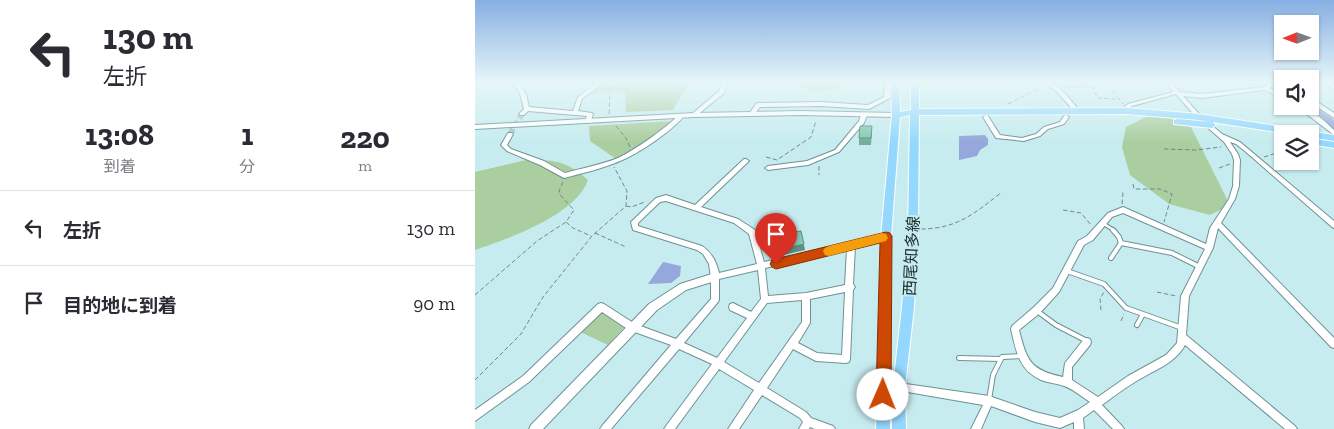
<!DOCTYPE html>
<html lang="ja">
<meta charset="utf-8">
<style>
body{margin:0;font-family:"Zilla Slab","Noto Sans JP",serif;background:#f7f7f7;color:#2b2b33;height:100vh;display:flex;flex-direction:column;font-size:19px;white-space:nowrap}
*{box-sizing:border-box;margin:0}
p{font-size:16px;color:#7c7c81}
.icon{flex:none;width:28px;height:28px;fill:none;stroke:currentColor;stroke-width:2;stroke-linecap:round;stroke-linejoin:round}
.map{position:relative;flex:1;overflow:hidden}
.sheet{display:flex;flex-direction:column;background:#fff;width:475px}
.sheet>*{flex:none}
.guide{background:#fff;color:#2b2b33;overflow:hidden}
.needle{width:32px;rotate:269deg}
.buttons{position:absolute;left:799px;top:15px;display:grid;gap:10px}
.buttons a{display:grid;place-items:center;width:45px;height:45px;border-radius:0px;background:#fff;box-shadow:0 1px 4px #0004;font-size:25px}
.pin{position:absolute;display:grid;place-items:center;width:42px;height:42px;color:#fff;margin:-51px -21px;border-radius:50% 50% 50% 0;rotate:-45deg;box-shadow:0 0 5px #0007}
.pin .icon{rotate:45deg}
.me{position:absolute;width:55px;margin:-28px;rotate:1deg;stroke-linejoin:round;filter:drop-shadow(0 0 4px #0008)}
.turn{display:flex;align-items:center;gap:18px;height:105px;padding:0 20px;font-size:22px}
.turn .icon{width:65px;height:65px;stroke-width:2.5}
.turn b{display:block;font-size:35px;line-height:42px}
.eta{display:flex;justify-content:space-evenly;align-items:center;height:85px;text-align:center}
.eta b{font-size:30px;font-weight:700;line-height:35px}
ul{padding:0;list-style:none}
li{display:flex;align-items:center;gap:15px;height:75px;padding:0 20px;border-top:1px solid #e1e1e2}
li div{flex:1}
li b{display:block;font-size:19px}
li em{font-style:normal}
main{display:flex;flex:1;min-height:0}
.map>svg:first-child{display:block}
.green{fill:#abcea0}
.water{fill:#96a7db}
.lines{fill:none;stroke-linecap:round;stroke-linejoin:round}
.river{fill:#96a7db;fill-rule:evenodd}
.minor-tunnel{stroke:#a6c7c9;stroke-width:6;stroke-dasharray:6 3;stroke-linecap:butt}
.service-far1-casing{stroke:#6f9195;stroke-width:5}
.service-casing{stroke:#6f9195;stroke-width:6}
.minor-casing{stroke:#6f9195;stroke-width:2}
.tertiary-casing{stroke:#6f9195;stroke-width:2}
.primary-casing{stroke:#fff;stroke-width:2}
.path{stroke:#70898b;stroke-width:1;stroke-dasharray:4.5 2.5;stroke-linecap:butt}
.service-far1{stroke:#fff;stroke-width:2.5}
.service{stroke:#fff;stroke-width:4}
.minor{fill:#fff;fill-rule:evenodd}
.tertiary{fill:#fff;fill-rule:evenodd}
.primary{fill:#95d8fe;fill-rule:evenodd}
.wall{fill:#74af9c}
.shaded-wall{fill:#5e8f7f}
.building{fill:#87ccb5;stroke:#5e8f7f}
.route{fill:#cd4802;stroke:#852f01}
.slow{fill:#f59e0b}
.labels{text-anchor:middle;stroke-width:4;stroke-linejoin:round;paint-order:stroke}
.street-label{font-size:16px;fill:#233133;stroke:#c7ecef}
</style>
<main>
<section class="sheet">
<div class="guide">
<div class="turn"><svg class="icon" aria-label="left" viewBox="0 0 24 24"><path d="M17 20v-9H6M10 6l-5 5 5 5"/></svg><div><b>130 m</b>左折</div></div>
</div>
<div class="eta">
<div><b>13:08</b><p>到着</p></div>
<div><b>1</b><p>分</p></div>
<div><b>220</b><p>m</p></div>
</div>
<ul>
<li><svg class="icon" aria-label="left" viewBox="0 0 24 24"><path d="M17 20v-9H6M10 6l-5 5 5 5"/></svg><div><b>左折</b></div><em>130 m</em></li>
<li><svg class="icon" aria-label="arrive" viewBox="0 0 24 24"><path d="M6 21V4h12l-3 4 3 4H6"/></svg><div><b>目的地に到着</b></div><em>90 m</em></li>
</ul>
</section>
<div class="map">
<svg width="859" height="429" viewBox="0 0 859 429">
<rect width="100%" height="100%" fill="#c7ecef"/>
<path class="green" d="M128,82h111l-2,2c-27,-1 -27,5 -39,26l-47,2 -1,-19 -14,-3 -24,5z
M292,82h79l-5,6 -28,4 -13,-7 -32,-1z
M675,115l23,2 16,6 41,82 -20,10 -41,-11 -39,-29 -8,-28 4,-20z
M198,121l-39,30 -18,8 -26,-18 -1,-15z
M51,160c28,0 40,0 62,20 -12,35 -80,59 -113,70v-78z
M126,307l24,19 -17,19 -32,-15z"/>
<path class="water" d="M510,135l3,4v6l-8,5 -3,6 -18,4v-24z
M188,262l18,4 -1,10 -9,7 -23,1z"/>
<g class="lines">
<path class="river" d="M781,82h13l14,6v7z
M835,103l24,17v10l-4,-1 -28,-23h8z"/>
<path class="minor-tunnel" d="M35,134l12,-20"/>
<g class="service-far1-casing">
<path id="service-far1" d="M629,224l11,7"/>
</g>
<g class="service-casing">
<path id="service" d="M638,230l6,7 2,6
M636,258l10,-15 51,10 28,14
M592,271l37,13 22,24 17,6
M562,311l19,14 31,16
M662,325l6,-11 39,14
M484,358l42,1
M514,400l4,-25 9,-18 19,-1"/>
</g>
<g class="minor-casing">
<path id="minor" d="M38,82h6l7,12 3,13 44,4 5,-14 20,-15h6l-22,17 -4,12 14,2 1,1 -2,7 -3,2 -3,-2 2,-5 -59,-5 -4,4h-4l-1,-1 5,-5 -4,-15z
M247,82h5l-3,11 -28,23h-4v-2l27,-23z
M410,82h6l-1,16 -21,11 -48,-3 -61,1 -6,8 -2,1 -3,-2 7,-10 2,-1 63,-1 47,3 16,-8z
M567,82c15,-2 28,18 37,28v2h-4l-19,-21z
M690,82h5l10,10 22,2 62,-7 7,-5h5v1l-7,5 14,6v4l-19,-8 -62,8 -19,-2 18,20 21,18 18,8 94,79v7l-2,-1 -86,-75 -10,-8 -6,-2 8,12 2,6 -1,26 -4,13 -14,24 113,115v10l-3,-1 -113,-119 -5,20 -24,48 -3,39 109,91 2,3h-12l-100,-84c-10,19 -33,26 -50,37 -12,7 -22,15 -33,23l20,21 2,3h-11l-19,-19 -11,8 1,11h-10v-7l-14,6 -25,-6 -44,-16 -10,23h-10l12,-24 -87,-15 -1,-3 1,-3 3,-1 90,13 46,16 25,6 18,-8 12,-8c-8,-5 -17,-13 -26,-16 -8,-3 -16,-3 -23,-6 -22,-10 -25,-29 -30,-51l1,-3 22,-19 19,-19 25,-47 9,-5 21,-23 15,-6 83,37 4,-16 19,-29 4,-13 1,-26 -2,-6 -8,-12 -27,-24 -21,-24 -44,12 -2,2 -1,4h-4l-1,-5 4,-3 45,-12zM648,213l82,36 -24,47 -4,47 -11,12 -38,21 -30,21 -26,-17v-13l18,-22 1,-3 -1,-3 -3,-1 -3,1 -19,24 -2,14c-33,-7 -36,-16 -44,-47l21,-17 19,-21 25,-47 9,-5 19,-23z
M847,82h6l6,3v4z
M821,106c13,0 29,15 38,24v5z
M389,113l3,2 -3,8 -25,29 -31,13 -40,5 -3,-2 3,-2 39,-5 28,-11 24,-29 2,-6z
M206,114l3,2c-12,15 -46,38 -64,45 -18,8 -37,12 -56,17l-24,-13 -33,-14 -6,-6 7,-12h4l1,1 -6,11 4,4 33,12 21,12c17,-5 36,-8 53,-15 20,-10 45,-28 61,-43z
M511,115l2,1 12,19 22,3 14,-4 8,-7 16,-5 4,-6 2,-1 3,2 -5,7 -16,5 -8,7 -16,5 -28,-3 -13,-21z
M269,159h2l3,2 -48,46 37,12 17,11 9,32 122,-28 3,1 1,2 -1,2 -3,1 -31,7 -2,37 2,3 -2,3 -3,69 -1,3 -3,1 -30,-2 -23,-12 -26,39 39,24 5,6 22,8 2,3h-20l-5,-2 -1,2h-10l4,-7 -3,-4 -38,-23 -23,34h-11l26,-39 -35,-21 -44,60h-11l2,-3 46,-62 -33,-15 -68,80h-11l2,-3 69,-81 -42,-15 -27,-18 -73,70 -54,39v-11l48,-34 75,-72 3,-1 3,1 31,20 41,15 35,-40v-21l-2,-14 -6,-10 -6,-4 -64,-20 -2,-8 25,-24 10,-3 29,10zM191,201l68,22 15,11 8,30 -38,9c-3,-12 -7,-20 -17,-27l-64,-20v-3l22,-21zM372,249l-2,36 -39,8 -38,3 -3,-28zM283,270l3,29 -10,13 -18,-9 -3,1 -1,3 1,3 17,8 -30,40 -33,-15 34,-41 1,-2v-21zM370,292l-3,63 -25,-2 -19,-10 12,-20v-24zM327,300v22l-43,61 -35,-21 43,-59z"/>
</g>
<g class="tertiary-casing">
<path id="tertiary" d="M795,82h8l5,1v5z
M835,97l24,16v5l-24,-16z
M326,111l95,2 4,2 -4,2 -95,-2 -107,2 -219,12v-4l219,-12z
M240,273l3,1 2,3 -2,3 -32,10 -29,20 -114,119h-14l2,-4 118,-121 31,-20z"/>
</g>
<g class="primary-casing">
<path id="primary" d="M416,82h8l1,30 11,-2v-28h8v27l208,-1 72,6 135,21v6l-24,-4v-3h-21l-90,-14 -72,-6 -208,1 -1,114 -4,78 -9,80 1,42h-14l1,-42 9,-80 6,-78 2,-114 -10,2 -9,120 -1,192h-14l5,-192 11,-122z
M702,119l35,3 4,3 -4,3 -38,-4v-4z
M835,138l24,4v6l-24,-4z"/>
</g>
<path class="path" d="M779,82l4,2
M602,86l20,-4
M588,87h28l3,1 3,10 20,1
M638,91l10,13
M533,104l30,-15 1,-5
M134,114l1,-24 12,-8
M141,126l10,12 4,9
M689,149l32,1 25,-3
M291,157l11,3 34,-23 5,-16
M789,157l19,-6
M344,166v9
M744,168l11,-4
M88,182l-4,9 2,5 13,14 -8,12 7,6 18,8
M658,184l1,5h26l12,5 -8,28
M647,204l1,-12
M151,206l5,1 14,-5
M588,210l18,3 10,12
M446,229c36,0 54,-16 81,-37
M120,233l31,14
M682,292l19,4
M0,295l62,-54 29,-19
M626,310l-1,-11 4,-7
M646,321l3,-7
M0,380l46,-46 22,-37 49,-61 34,-30 1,-15 -13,-24"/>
<use href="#service-far1" class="service-far1"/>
<use href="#service" class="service"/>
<use href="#minor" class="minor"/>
<use href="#tertiary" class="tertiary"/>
<use href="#primary" class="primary"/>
</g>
<path class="wall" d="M397,126v6l-1,13h-12v-7z"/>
<path class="shaded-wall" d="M326,231l4,19 -21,5 -2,-6z"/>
<path class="building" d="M385,126h12l-1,12h-12z
M326,231l3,13 -22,5 -2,-14z"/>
<linearGradient id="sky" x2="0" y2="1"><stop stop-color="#87afe3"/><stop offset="0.58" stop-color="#e6f6f8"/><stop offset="1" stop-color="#e6f6f8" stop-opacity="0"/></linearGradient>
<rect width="859" height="142" fill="url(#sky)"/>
<path class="route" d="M411,232l4,1 2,3 -1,159 -3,5 -5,2 -5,-2 -2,-5 4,-152 -104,26 -4,-2 -2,-3 2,-4 4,-1z"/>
<path class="slow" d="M407,233l4,1 2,4 -2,3 -57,15 -4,-1 -2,-4 2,-3 4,-2z"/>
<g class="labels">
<g class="street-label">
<text transform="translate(436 256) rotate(-87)" y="6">西尾知多線</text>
</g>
</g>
</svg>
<div class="buttons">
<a><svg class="needle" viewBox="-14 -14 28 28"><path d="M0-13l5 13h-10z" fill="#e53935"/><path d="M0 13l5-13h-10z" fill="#7c7c81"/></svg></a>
<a><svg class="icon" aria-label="sound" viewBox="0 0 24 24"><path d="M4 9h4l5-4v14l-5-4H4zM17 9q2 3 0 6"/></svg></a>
<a><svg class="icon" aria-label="layers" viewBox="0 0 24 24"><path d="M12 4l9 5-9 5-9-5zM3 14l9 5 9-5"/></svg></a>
</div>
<div class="pin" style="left:301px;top:264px;background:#d93025"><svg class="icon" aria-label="arrive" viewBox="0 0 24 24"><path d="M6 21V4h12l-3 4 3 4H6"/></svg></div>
<svg class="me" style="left:408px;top:395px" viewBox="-20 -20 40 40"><circle r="19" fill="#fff"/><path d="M0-13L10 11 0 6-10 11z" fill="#cd4802"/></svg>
</div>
</main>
